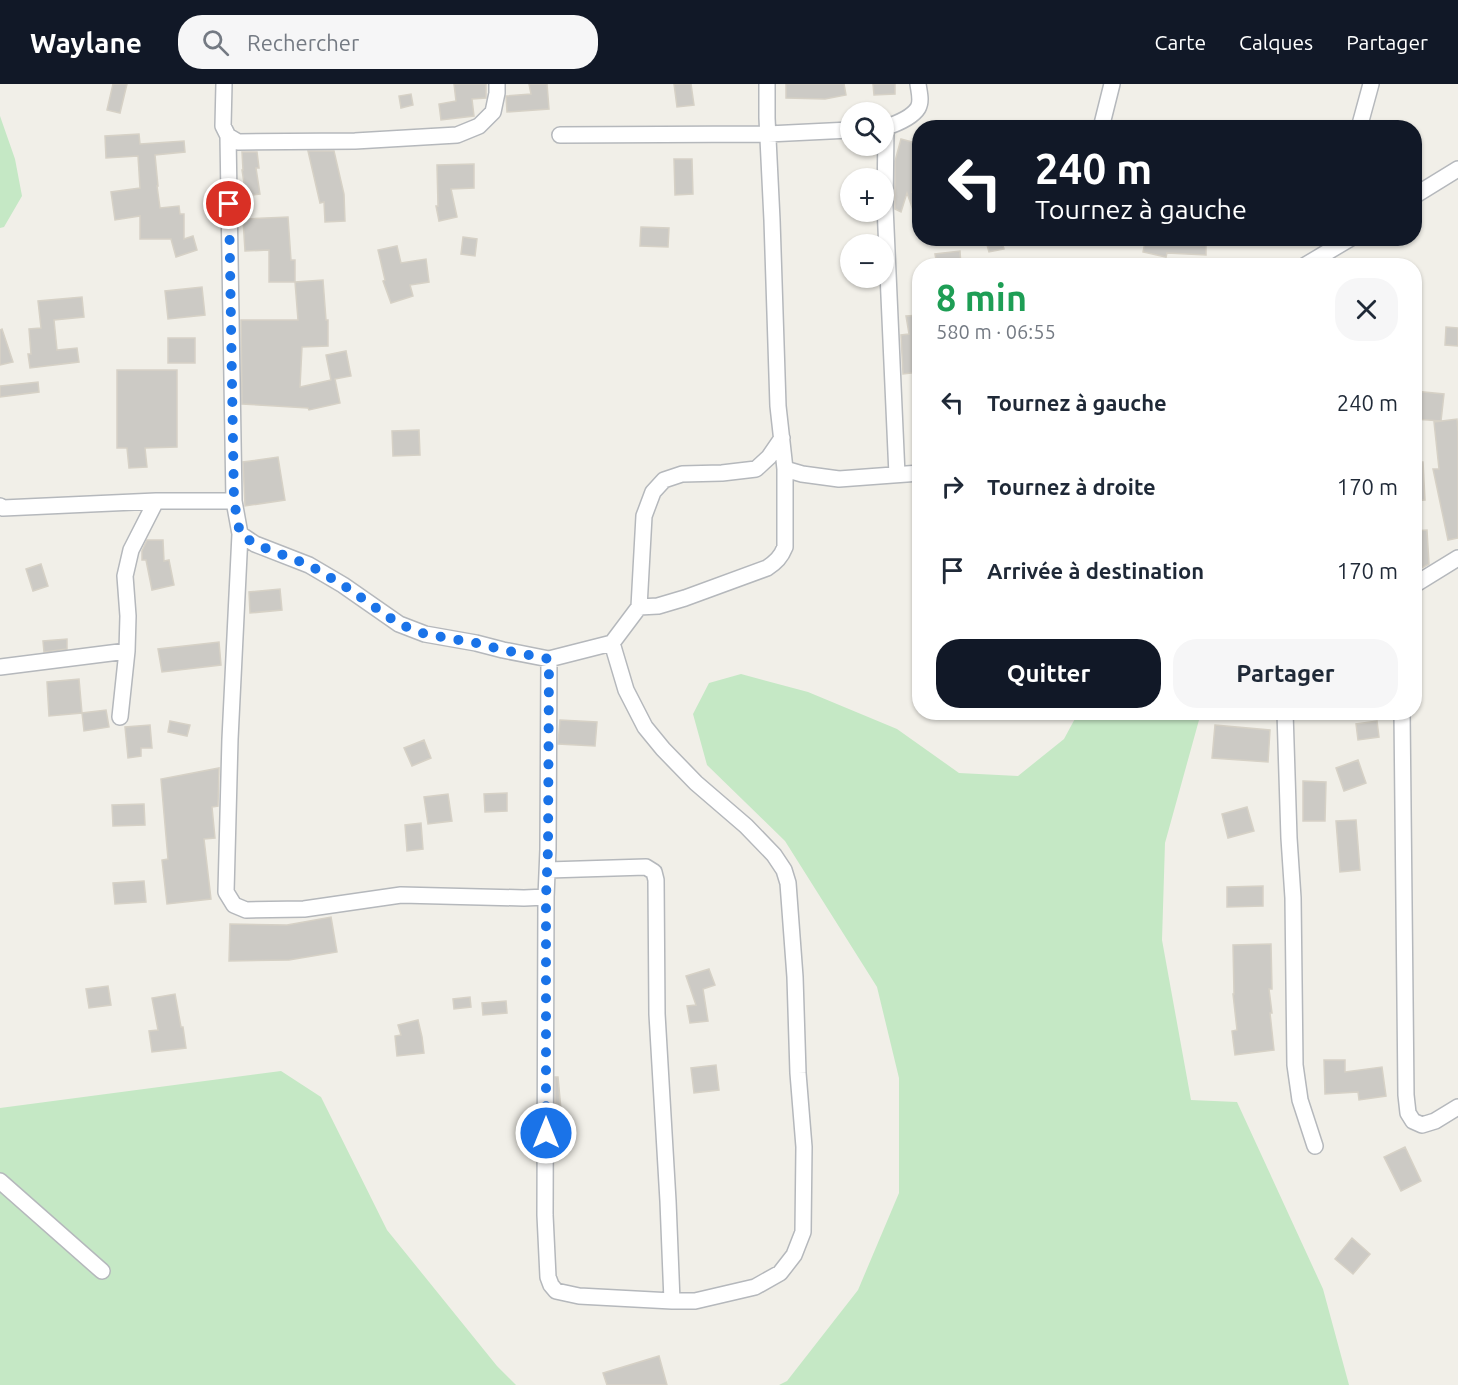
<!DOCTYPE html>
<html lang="fr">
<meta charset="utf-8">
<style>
body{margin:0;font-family:Ubuntu,sans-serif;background:#f6f6f7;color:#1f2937;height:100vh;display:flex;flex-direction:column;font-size:22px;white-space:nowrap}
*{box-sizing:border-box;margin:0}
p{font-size:20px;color:#747a83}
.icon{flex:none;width:33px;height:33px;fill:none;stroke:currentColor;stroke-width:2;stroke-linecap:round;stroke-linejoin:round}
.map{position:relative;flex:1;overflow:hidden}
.panel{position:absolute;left:912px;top:174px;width:510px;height:462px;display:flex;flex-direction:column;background:#fff;border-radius:24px;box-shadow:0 2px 4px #0004}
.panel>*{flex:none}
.banner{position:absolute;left:912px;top:36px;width:510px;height:126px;border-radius:24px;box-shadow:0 2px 4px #0004;background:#111827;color:#fff;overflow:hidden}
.controls{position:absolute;left:840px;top:18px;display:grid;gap:12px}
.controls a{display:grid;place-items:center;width:54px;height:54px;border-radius:50%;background:#fff;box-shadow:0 2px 4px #0004;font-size:30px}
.pin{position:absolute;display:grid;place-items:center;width:51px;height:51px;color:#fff;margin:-26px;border:3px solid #fff;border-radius:50%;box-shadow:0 2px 6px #0007}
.me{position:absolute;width:66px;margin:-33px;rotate:0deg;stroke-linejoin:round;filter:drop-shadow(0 0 4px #0008)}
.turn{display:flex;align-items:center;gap:21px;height:126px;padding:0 24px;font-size:27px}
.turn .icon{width:78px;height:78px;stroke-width:2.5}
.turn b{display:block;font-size:42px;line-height:51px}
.round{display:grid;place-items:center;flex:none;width:63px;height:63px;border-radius:24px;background:#f6f6f7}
.headline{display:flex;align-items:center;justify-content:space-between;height:102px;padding:0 24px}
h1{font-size:36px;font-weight:700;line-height:45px;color:#1e9e55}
.cta{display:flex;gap:12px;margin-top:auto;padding:12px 24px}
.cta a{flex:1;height:69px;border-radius:24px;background:#111827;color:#fff;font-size:24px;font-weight:700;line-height:69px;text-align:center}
.cta a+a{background:#f6f6f7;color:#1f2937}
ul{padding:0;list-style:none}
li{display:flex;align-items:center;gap:18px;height:84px;padding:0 24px}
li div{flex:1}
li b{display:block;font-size:22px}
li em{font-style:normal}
header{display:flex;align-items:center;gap:36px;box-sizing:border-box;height:84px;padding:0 30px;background:#111827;color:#fff}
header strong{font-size:28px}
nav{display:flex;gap:33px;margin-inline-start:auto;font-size:21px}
.search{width:420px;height:54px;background:#f6f6f7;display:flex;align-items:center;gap:15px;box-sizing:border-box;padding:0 21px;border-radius:24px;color:#747a83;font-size:22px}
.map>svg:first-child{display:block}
.green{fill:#c5e8c5}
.building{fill:#cccac5;stroke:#d6d1c6;stroke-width:1.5}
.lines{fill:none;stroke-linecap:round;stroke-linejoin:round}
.minor-casing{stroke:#b5b8bc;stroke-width:18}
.minor{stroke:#fff;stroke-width:15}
.route{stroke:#1a73e8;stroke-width:10;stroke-dasharray:0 18}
</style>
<header>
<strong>Waylane</strong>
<div class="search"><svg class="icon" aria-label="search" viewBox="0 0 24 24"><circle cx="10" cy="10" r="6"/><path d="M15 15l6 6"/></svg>Rechercher</div>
<nav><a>Carte</a><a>Calques</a><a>Partager</a></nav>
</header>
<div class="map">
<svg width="1458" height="1301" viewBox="0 0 1458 1301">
<rect width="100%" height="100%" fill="#f1efe8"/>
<path class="green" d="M0,32l15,43 7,37 -18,31 -4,1z
M741,590l67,18 89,37 62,44 59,3 46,-37 14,-26h187l-66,7 -34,123 -3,97 29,160 46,2 86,187 26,96h-570l8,-4 71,-91 41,-97v-115l-22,-91 -92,-146 -78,-76 -14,-51 16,-31z
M281,987l40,26 66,133 110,136 19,19h-516v-277z"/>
<path class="building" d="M113,0h14l-7,29 -13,-3z
M454,0h32v14l-14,1 2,17 -33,4 -2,-16 17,-3z
M529,0h18l2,25 -42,3 -1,-16 25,-2z
M674,0h17l3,21 -17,2z
M786,0h58l2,11 -21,4 -39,-1z
M873,0h22v10l-21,1z
M411,10l2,11 -12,3 -2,-12z
M139,50l1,10 44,-3 1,11 -30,3 3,31h-1l3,22 19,-2 1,8h4v25l9,-3 4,14 -21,7 -5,-18h-31v-23l-25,4 -4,-28 29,-4 -2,-32 -32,2 -1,-22z
M901,55l19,5v20l-8,28 8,-3v35h-2l-11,-31 -6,19 -6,-3v-48z
M308,67h26l10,43 1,27 -20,1 -1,-20 -4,1z
M242,68h15l2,16h-3l4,26 -14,2 -4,-26h1z
M674,75h18l1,35 -18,1z
M474,80v24l-23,1 6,28 -18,4 -3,-15h2l-1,-41z
M288,133l3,43h4v22h-26v-32l-24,1 -2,-32z
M641,143l28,1 -1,19 -28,-1z
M463,153l14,2 -2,17 -14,-2z
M985,154h16l3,11 -15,3z
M1146,154h60v17l-39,-2 -1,4 -23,-5z
M397,162l4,17 25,-4 3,23 -19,3 3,11 -22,7 -8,-22 2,-1 -7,-30z
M960,167l1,15h-24l-2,-12z
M323,196l3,40h2v26l-26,1 -2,40 31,-7 -5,-25 20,-4 5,25 -16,3 5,24 -31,7 -1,-2 -66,-4 -1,-84h57l-3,-38z
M202,203l3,28 -37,4 -3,-28z
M82,213l2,20 -30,3 3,30 20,-2 2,14 -49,6 -2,-14h3l-2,-25 12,-1 -3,-27z
M920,231v57l-17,2 -2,-39 8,-1 -3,-18z
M1446,243l12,1v18l-13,-1z
M2,245l11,33 -13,3v-35z
M168,254h27v25h-27z
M117,286h60v77l-32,1 2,19 -18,1 -2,-20h-10z
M38,298l1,10 -39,5v-11z
M1414,307l30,3 -3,27 -27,-2z
M1457,335l1,13v106l-10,2 -15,-71h6l-5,-47z
M419,346l1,25 -27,1 -1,-25z
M278,373l7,43 -40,6 -2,-44z
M1414,378h9l2,38 -11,1z
M1427,446l2,34 -15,8v-41z
M147,456h16l1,21 5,-1 5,25 -22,5 -6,-30h-4v-9z
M41,480l7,22 -15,5 -7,-22z
M280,505l2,21 -32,3 -1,-21z
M67,555v10l-23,3 -1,-11z
M219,558l2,23 -59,7 -4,-23z
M79,595l3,34 -33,3 -2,-34z
M106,626l3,17 -25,4 -2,-18z
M560,636l37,2 -2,24 -37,-2z
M170,637l20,4 -3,11 -19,-4z
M1377,637l2,16 -21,3 -2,-16z
M150,641l2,23h-11v8l-13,2 -3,-31z
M1215,641l55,5 -2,32 -56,-4z
M424,656l7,18 -19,8 -8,-18z
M1358,676l8,23 -22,8 -8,-23z
M219,684l-1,38 -6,1 3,31 -11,1 7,60 -44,5 -5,-44 6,-1 -7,-80z
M1303,697l23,1 -1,39h-22z
M507,709v18l-22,1 -1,-18z
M448,710l4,27 -24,3 -4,-27z
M144,720l1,21 -32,1 -1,-21z
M1247,723l7,24 -26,7 -6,-24z
M1356,736l4,50 -20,2 -4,-51z
M421,739l2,26 -16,2 -2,-26z
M144,797l2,21 -31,2 -2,-21z
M1263,802v20l-36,1v-20z
M331,833l6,35 -48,8 -60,1 1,-37 57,1z
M1271,860l1,45h-3l3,24h-2l4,37 -39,5 -3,-24 5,-1 -4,-36h1l-1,-49z
M709,885l6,16 -12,4 5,32 -18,2 -3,-17 9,-1 -10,-29z
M108,902l3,19 -22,3 -3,-19z
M175,910l6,33h2l3,21 -34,4 -3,-21 9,-1 -6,-32z
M470,913l1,10 -17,2 -1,-10z
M506,917l1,12 -24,2 -1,-12z
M418,936l4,17 2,16 -27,3 -2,-20 6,-1 -3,-10z
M1324,976h21v12l37,-5 4,29 -27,4 -1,-8 -33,2z
M716,981l3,25 -25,3 -3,-25z
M555,993h3l5,55 -8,1z
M1405,1063l16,34 -20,10 -17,-34z
M1352,1154l18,16 -17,20 -18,-15z
M659,1272l8,29h-60l-4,-12z"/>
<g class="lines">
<g class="minor-casing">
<path id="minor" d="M224,0l-1,42 5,10 6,365 6,33 -10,205 -4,153 8,13 12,5 58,-1 97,-14 123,3 22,-1
M767,0v34l5,102 6,186 7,63
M884,44c9,-3 28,-10 34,-20 4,-7 1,-16 0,-24
M886,44l-1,78 12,269
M1101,44l11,-44
M1359,44l12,-44
M560,51l208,-1 82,-4
M228,52l10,6 117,-1 102,-6 22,-9 14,-14 4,-19v-9
M1414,112l44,-27
M1304,182l47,-28
M0,422l3,2 153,-7h78
M240,450l15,10 54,21 34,20 56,39 26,10 51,9 27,7 46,9 63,-16 27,-36 19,-1 27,-8 82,-30c9,-6 14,-11 18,-21v-78l17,5 37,5 81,-6
M1414,501l44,-27
M639,523l5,-91 9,-24 11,-12 18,-6 40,-1 34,-4 13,-12 13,-19
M549,575l-1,190 -2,48 -1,318 3,62 3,8 5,6 23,5 93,5h23l60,-14 25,-14 14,-18 9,-23 1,-85 -6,-74 -3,-96 -7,-94 -4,-13 -10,-15 -28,-29 -50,-43 -33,-34 -18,-22 -19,-37 -14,-47
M0,583l127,-16
M1285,628l4,126 4,60 2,167 5,35 15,46
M1402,628l4,383 2,18 5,8 9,4 13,-4 23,-14
M120,633l7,-66 1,-35 -3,-40 6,-26 25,-49
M548,786l98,-3 8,5 2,8 1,134 11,187 4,100
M0,1097l102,90"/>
</g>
<use href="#minor" class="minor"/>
</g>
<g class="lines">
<path class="route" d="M229,120l5,297 6,33 15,10 54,21 34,20 56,39 26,10 51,9 27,7 46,9 -1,190 -2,48v236"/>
</g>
</svg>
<div class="controls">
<a><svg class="icon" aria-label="search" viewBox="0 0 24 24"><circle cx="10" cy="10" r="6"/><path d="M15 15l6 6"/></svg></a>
<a>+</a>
<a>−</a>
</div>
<div class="pin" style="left:229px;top:120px;background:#d93025"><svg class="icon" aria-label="arrive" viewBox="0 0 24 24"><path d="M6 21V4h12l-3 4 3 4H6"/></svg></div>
<svg class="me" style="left:546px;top:1049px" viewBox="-20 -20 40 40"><circle r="17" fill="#1a73e8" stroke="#fff" stroke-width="3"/><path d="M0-11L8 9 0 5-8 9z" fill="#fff"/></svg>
<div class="banner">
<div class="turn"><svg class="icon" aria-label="left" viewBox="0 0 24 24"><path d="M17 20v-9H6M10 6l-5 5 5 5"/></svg><div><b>240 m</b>Tournez à gauche</div></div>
</div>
<section class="panel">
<div class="headline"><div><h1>8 min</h1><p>580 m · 06:55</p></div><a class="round"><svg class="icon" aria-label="close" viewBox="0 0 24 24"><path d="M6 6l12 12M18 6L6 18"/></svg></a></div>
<ul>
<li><svg class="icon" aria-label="left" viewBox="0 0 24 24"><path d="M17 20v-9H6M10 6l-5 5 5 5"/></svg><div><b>Tournez à gauche</b></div><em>240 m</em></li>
<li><svg class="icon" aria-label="right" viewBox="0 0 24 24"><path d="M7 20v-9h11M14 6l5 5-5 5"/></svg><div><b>Tournez à droite</b></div><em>170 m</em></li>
<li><svg class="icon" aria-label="arrive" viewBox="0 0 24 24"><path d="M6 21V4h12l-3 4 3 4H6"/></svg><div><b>Arrivée à destination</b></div><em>170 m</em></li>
</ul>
<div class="cta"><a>Quitter</a><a>Partager</a></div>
</section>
</div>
